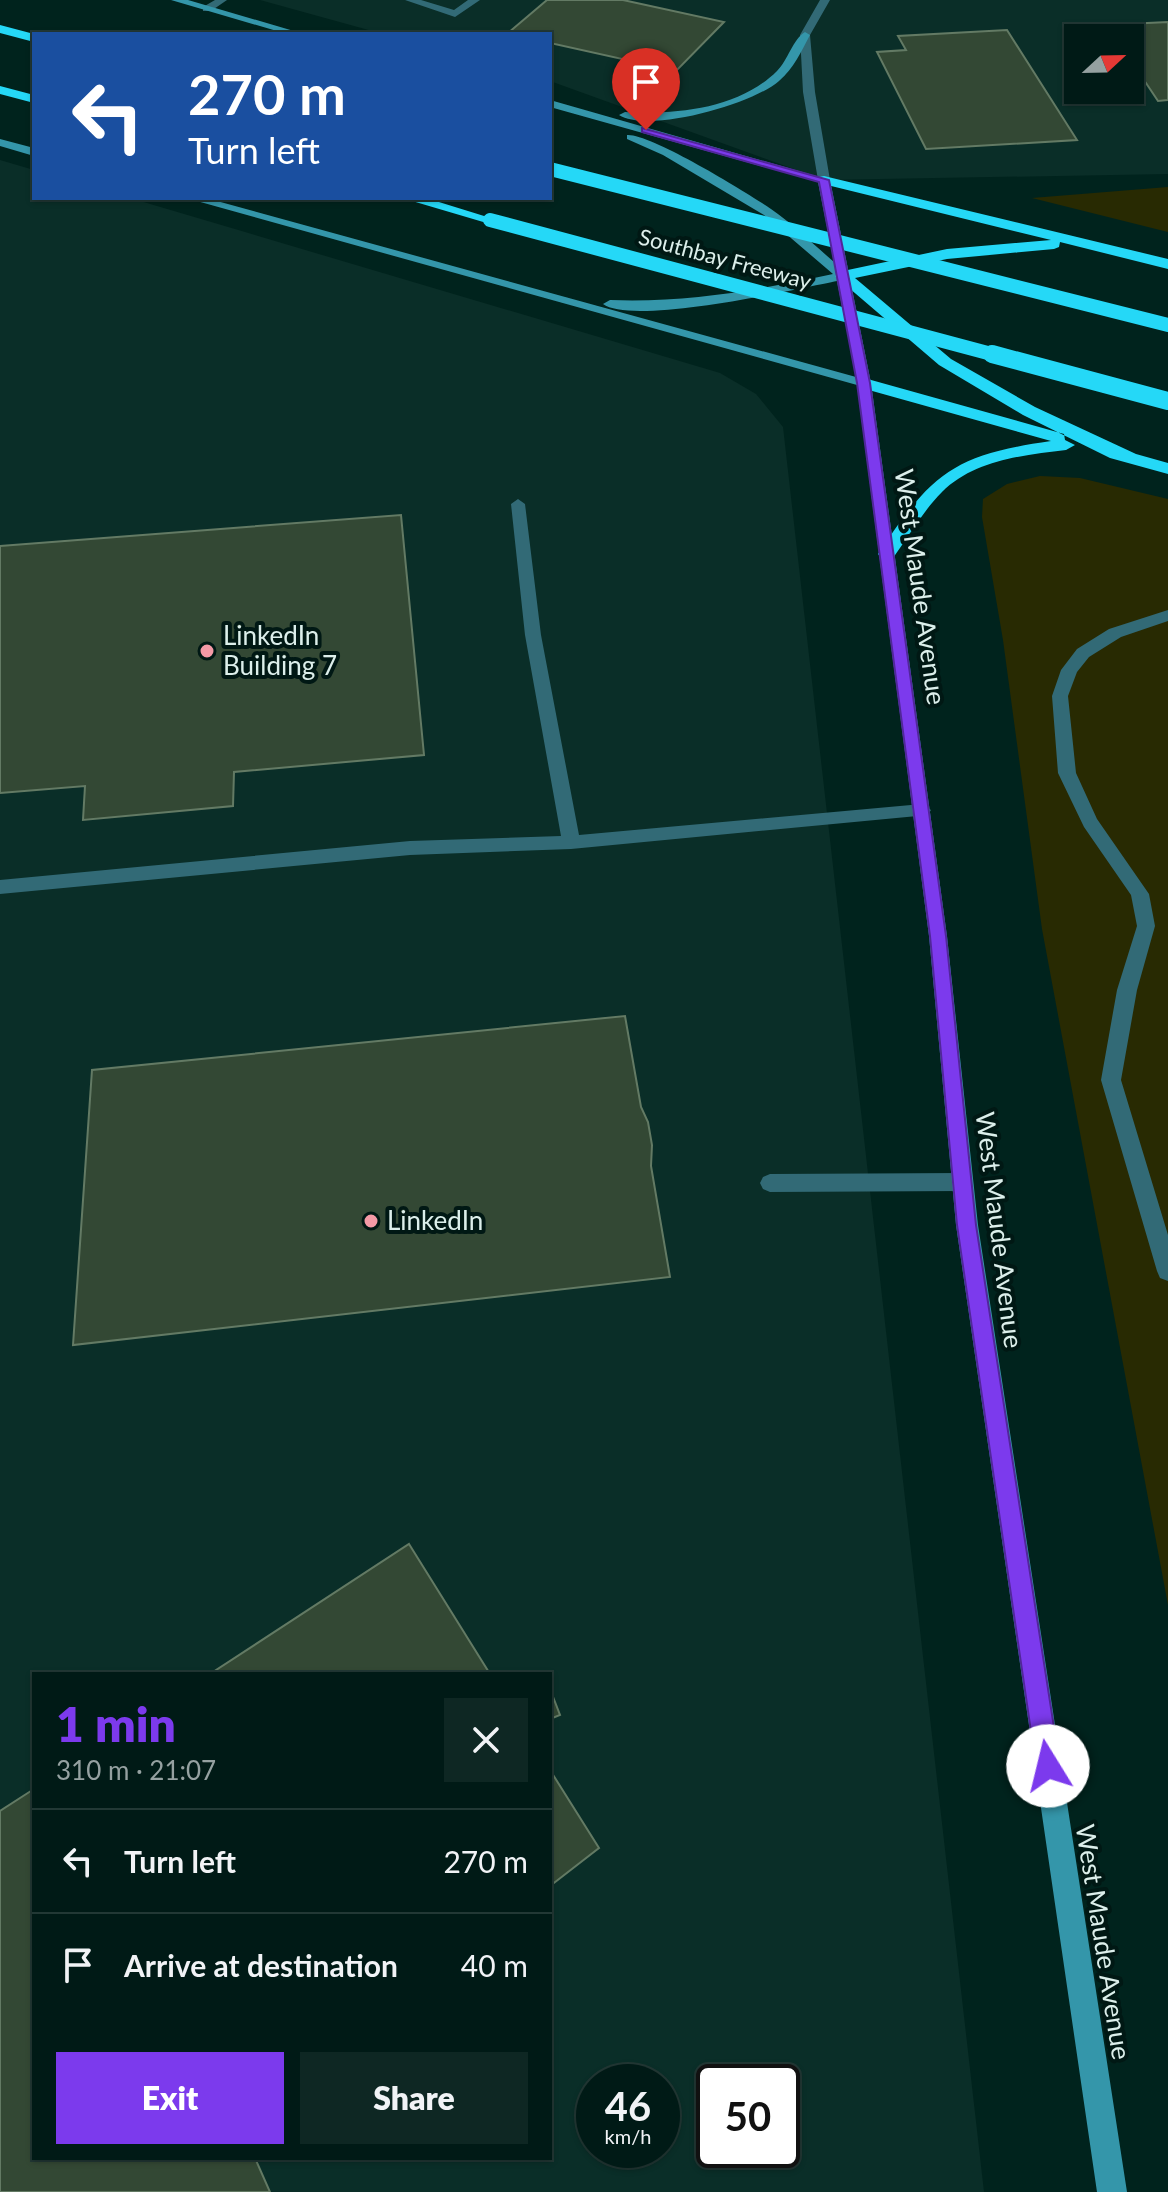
<!DOCTYPE html>
<meta charset="utf-8">
<style>
body{margin:0;font-family:Lato,sans-serif;background:#0e2723;color:#f1f3f6;height:100vh;display:flex;flex-direction:column;font-size:30px;white-space:nowrap}
*{box-sizing:border-box;margin:0}
p{font-size:26px;color:#95a1a1}
.icon{flex:none;width:44px;height:44px;fill:none;stroke:currentColor;stroke-width:2;stroke-linecap:round;stroke-linejoin:round}
.map{position:relative;flex:1;overflow:hidden}
.side{position:absolute;left:32px;top:1672px;width:520px;height:488px;display:flex;flex-direction:column;background:#001a16;border-radius:0px;box-shadow:0 2px 6px #0004,0 0 0 2px #223835}
.side>*{flex:none}
.top-card{position:absolute;left:32px;top:32px;width:520px;height:168px;border-radius:0px;box-shadow:0 2px 6px #0004,0 0 0 2px #223835;background:#1a4fa0;color:#fff;overflow:hidden}
.needle{width:52px;rotate:68deg}
.buttons{position:absolute;left:1064px;top:24px;display:grid;gap:16px}
.buttons a{display:grid;place-items:center;width:80px;height:80px;border-radius:0px;background:#001a16;box-shadow:0 2px 6px #0004,0 0 0 2px #223835;font-size:40px}
.speed{position:absolute;left:576px;top:2064px;display:flex;gap:16px;font-size:40px;font-weight:700;text-align:center}
.speed>*{display:grid;place-content:center;width:104px;height:104px;border-radius:50%;background:#001a16;box-shadow:0 2px 6px #0004,0 0 0 2px #223835;line-height:1}
.speed small{font-size:20px;font-weight:400}
.speed .limit{border:4px solid #111;border-radius:12px;background:#fff;color:#111}
.pin{position:absolute;display:grid;place-items:center;width:68px;height:68px;color:#fff;margin:-82px -34px;border-radius:50% 50% 50% 0;rotate:-45deg;box-shadow:0 0 8px #0007}
.pin .icon{rotate:45deg}
.me{position:absolute;width:88px;margin:-44px;rotate:351deg;stroke-linejoin:round;filter:drop-shadow(0 0 6px #0008)}
.turn{display:flex;align-items:center;gap:28px;height:168px;padding:0 24px;font-size:36px}
.turn .icon{width:104px;height:104px;stroke-width:2.5}
.turn b{display:block;font-size:56px;line-height:68px}
.round{display:grid;place-items:center;flex:none;width:84px;height:84px;border-radius:0px;background:#0e2723}
.head{display:flex;align-items:center;justify-content:space-between;height:136px;padding:0 24px}
h1{font-size:48px;font-weight:800;line-height:60px;color:#7c3aed}
.cta{display:flex;gap:16px;margin-top:auto;padding:16px 24px}
.cta a{flex:1;height:92px;border-radius:0px;background:#7c3aed;color:#fff;font-size:32px;font-weight:800;line-height:92px;text-align:center}
.cta a+a{background:#0e2723;color:#f1f3f6}
ul{padding:0;list-style:none}
li{display:flex;align-items:center;gap:24px;height:104px;padding:0 24px;border-top:2px solid #223835}
li div{flex:1}
li b{display:block;font-size:30px}
li em{font-style:normal}
.map>svg:first-child{display:block}
.built{fill:#0a2e28;fill-rule:evenodd}
.green{fill:#282a02}
.building{fill:#334834;stroke:#637a64;stroke-width:2}
.lines{fill:none;stroke-linecap:round;stroke-linejoin:round}
.service{fill:#326a76;fill-rule:evenodd}
.tertiary{fill:#326a76;fill-rule:evenodd}
.secondary{fill:#3496aa;fill-rule:evenodd}
.motorway{fill:#25d8f7;fill-rule:evenodd}
.motorway-bridge-far1{stroke:#25d8f7;stroke-width:14}
.motorway-bridge{stroke:#25d8f7;stroke-width:18}
.route{fill:#7c3aed;stroke:#51269a;stroke-width:2}
.poi-dot{fill:#f49aa6;stroke:#001814;stroke-width:3}
.labels{text-anchor:middle;stroke-width:8;stroke-linejoin:round;paint-order:stroke}
.far-street-label{font-size:22px;fill:#dcefeb;stroke:#001814}
.street-label{font-size:26px;fill:#dcefeb;stroke:#001814}
.poi-label{font-size:26px;fill:#dcefeb;stroke:#001814;text-anchor:start}
</style>
<div class="map">
<svg width="1168" height="2192" viewBox="0 0 1168 2192">
<rect width="100%" height="100%" fill="#00231d"/>
<path class="built" d="M260,0h908v174l-344,6 -274,-99v-47h-167zM1078,38h52v52h-52z
M0,160l34,10v28h96l590,175 36,21 27,33 201,1765h-984zM34,1674h516v484h-516zM594,2082h68v68h-68zM714,2082h68v68h-68z"/>
<path class="green" d="M1168,187v45l-136,-34z
M1040,476l40,2 88,21v1106l-126,-676 -39,-289 -21,-123 1,-18 24,-15z"/>
<path class="building" d="M547,0h76l101,22 -48,49 -126,-28v-9l-42,-1z
M1168,22v78l-10,1 -28,-42v-21h-14l-9,-13z
M1007,30l70,110 -151,9 -49,-97 29,-2 -8,-14z
M401,515l23,240 -190,17 -1,34 -150,14 2,-34 -85,7v-247z
M625,1016l16,91 7,15 4,23 -1,21 19,111 -597,68 19,-275z
M409,1544l81,130h-280z
M550,1689l10,26 -10,4z
M550,1770l49,78 -49,38z
M34,1789v369h221l15,34h-270v-381z"/>
<g class="lines">
<path class="service" d="M215,0h12l-16,11h-8v-4z
M405,0h16l33,10 14,-10h12l-25,17z
M518,499l7,5 16,131 38,200 343,-31 9,6 -3,5 -357,34 -161,6 -410,39v-14l410,-39 151,-5 -36,-201 -14,-131z
M1168,610v11l-47,16 -32,20 -12,15 -9,24 8,77 21,46 52,75 6,32 -18,64 -16,90 47,155v46l-8,-3 -3,-7 -56,-191 16,-90 20,-64 -6,-31 -47,-68 -26,-54 -6,-77 9,-26 16,-21 32,-20z
M963,1173l7,3 3,6 -3,6 -7,3 -193,1 -7,-3 -3,-6 3,-6 7,-3z"/>
<path class="tertiary" d="M820,0h10l-20,35 5,57 15,88 -6,4 -6,-4 -15,-88 -3,-57z"/>
<path class="secondary" d="M171,0h17l116,34h-17z
M805,32l5,3c-9,17 -16,33 -31,46 -26,23 -130,53 -160,34l6,-3c51,3 114,-3 152,-41 11,-11 16,-32 28,-39z
M550,100l280,80 41,203 76,553 31,289 149,967h-30l-141,-967 -27,-289 -72,-551 -671,-187h20l650,179 -19,-96c-40,8 -204,45 -234,23l7,-4c76,3 149,-10 223,-26l-69,-59 -101,-60 -36,-16v-4c23,-2 121,58 144,74 22,15 42,35 63,53l-16,-80 -268,-75z
M0,139l34,9v8l-34,-10z"/>
<path class="motorway" d="M0,25l34,9v8l-34,-9z
M0,86l34,9v8l-34,-9z
M824,176l344,83v10l-108,-27 -1,5 -5,2 -107,10 -92,19 96,81 84,48 101,47 32,9v11l-58,-16 -87,-43 -84,-50 -104,-89 8,-5 104,-22 104,-9 -232,-57v-6z
M402,198h24l71,22 -7,4z
M864,378l200,56 1,6 10,5 -9,5c-42,5 -92,10 -124,42 -19,19 -33,44 -49,66h-12l-3,-4c54,-81 75,-99 173,-113l-193,-54 -2,-4 2,-4z"/>
<path class="motorway-bridge-far1" d="M550,169l618,156
M490,220l509,136"/>
<path class="motorway-bridge" d="M992,354l176,47"/>
</g>
<path class="route" d="M642,128l187,52 41,203 76,553 30,289 84,541 -3,8 -9,3 -8,-3 -4,-8 -79,-541 -27,-289 -73,-553 -38,-201 -177,-50z"/>
<g class="poi-dot">
<circle cx="207" cy="651" r="8"/>
<circle cx="371" cy="1221" r="8"/>
</g>
<g class="labels">
<g class="far-street-label">
<text transform="translate(725 259) rotate(15)" y="8">Southbay Freeway</text>
</g>
<g class="street-label">
<text transform="translate(920 587) rotate(82)" y="9">West Maude Avenue</text>
<text transform="translate(999 1230) rotate(83)" y="9">West Maude Avenue</text>
<text transform="translate(1103 1942) rotate(81)" y="9">West Maude Avenue</text>
</g>
<g class="poi-label">
<text x="223" y="645">LinkedIn<tspan x="223" dy="30">Building 7</tspan></text>
<text x="387" y="1230">LinkedIn</text>
</g>
</g>
</svg>
<div class="buttons">
<a><svg class="needle" viewBox="-14 -14 28 28"><path d="M0-13l5 13h-10z" fill="#e53935"/><path d="M0 13l5-13h-10z" fill="#95a1a1"/></svg></a>
</div>
<div class="speed"><div>46<small>km/h</small></div><div class="limit">50</div></div>
<div class="pin" style="left:646px;top:130px;background:#d93025"><svg class="icon" aria-label="arrive" viewBox="0 0 24 24"><path d="M6 21V4h12l-3 4 3 4H6"/></svg></div>
<svg class="me" style="left:1048px;top:1766px" viewBox="-20 -20 40 40"><circle r="19" fill="#fff"/><path d="M0-13L10 11 0 6-10 11z" fill="#7c3aed"/></svg>
<div class="top-card">
<div class="turn"><svg class="icon" aria-label="left" viewBox="0 0 24 24"><path d="M17 20v-9H6M10 6l-5 5 5 5"/></svg><div><b>270 m</b>Turn left</div></div>
</div>
<section class="side">
<div class="head"><div><h1>1 min</h1><p>310 m · 21:07</p></div><a class="round"><svg class="icon" aria-label="close" viewBox="0 0 24 24"><path d="M6 6l12 12M18 6L6 18"/></svg></a></div>
<ul>
<li><svg class="icon" aria-label="left" viewBox="0 0 24 24"><path d="M17 20v-9H6M10 6l-5 5 5 5"/></svg><div><b>Turn left</b></div><em>270 m</em></li>
<li><svg class="icon" aria-label="arrive" viewBox="0 0 24 24"><path d="M6 21V4h12l-3 4 3 4H6"/></svg><div><b>Arrive at destination</b></div><em>40 m</em></li>
</ul>
<div class="cta"><a>Exit</a><a>Share</a></div>
</section>
</div>
